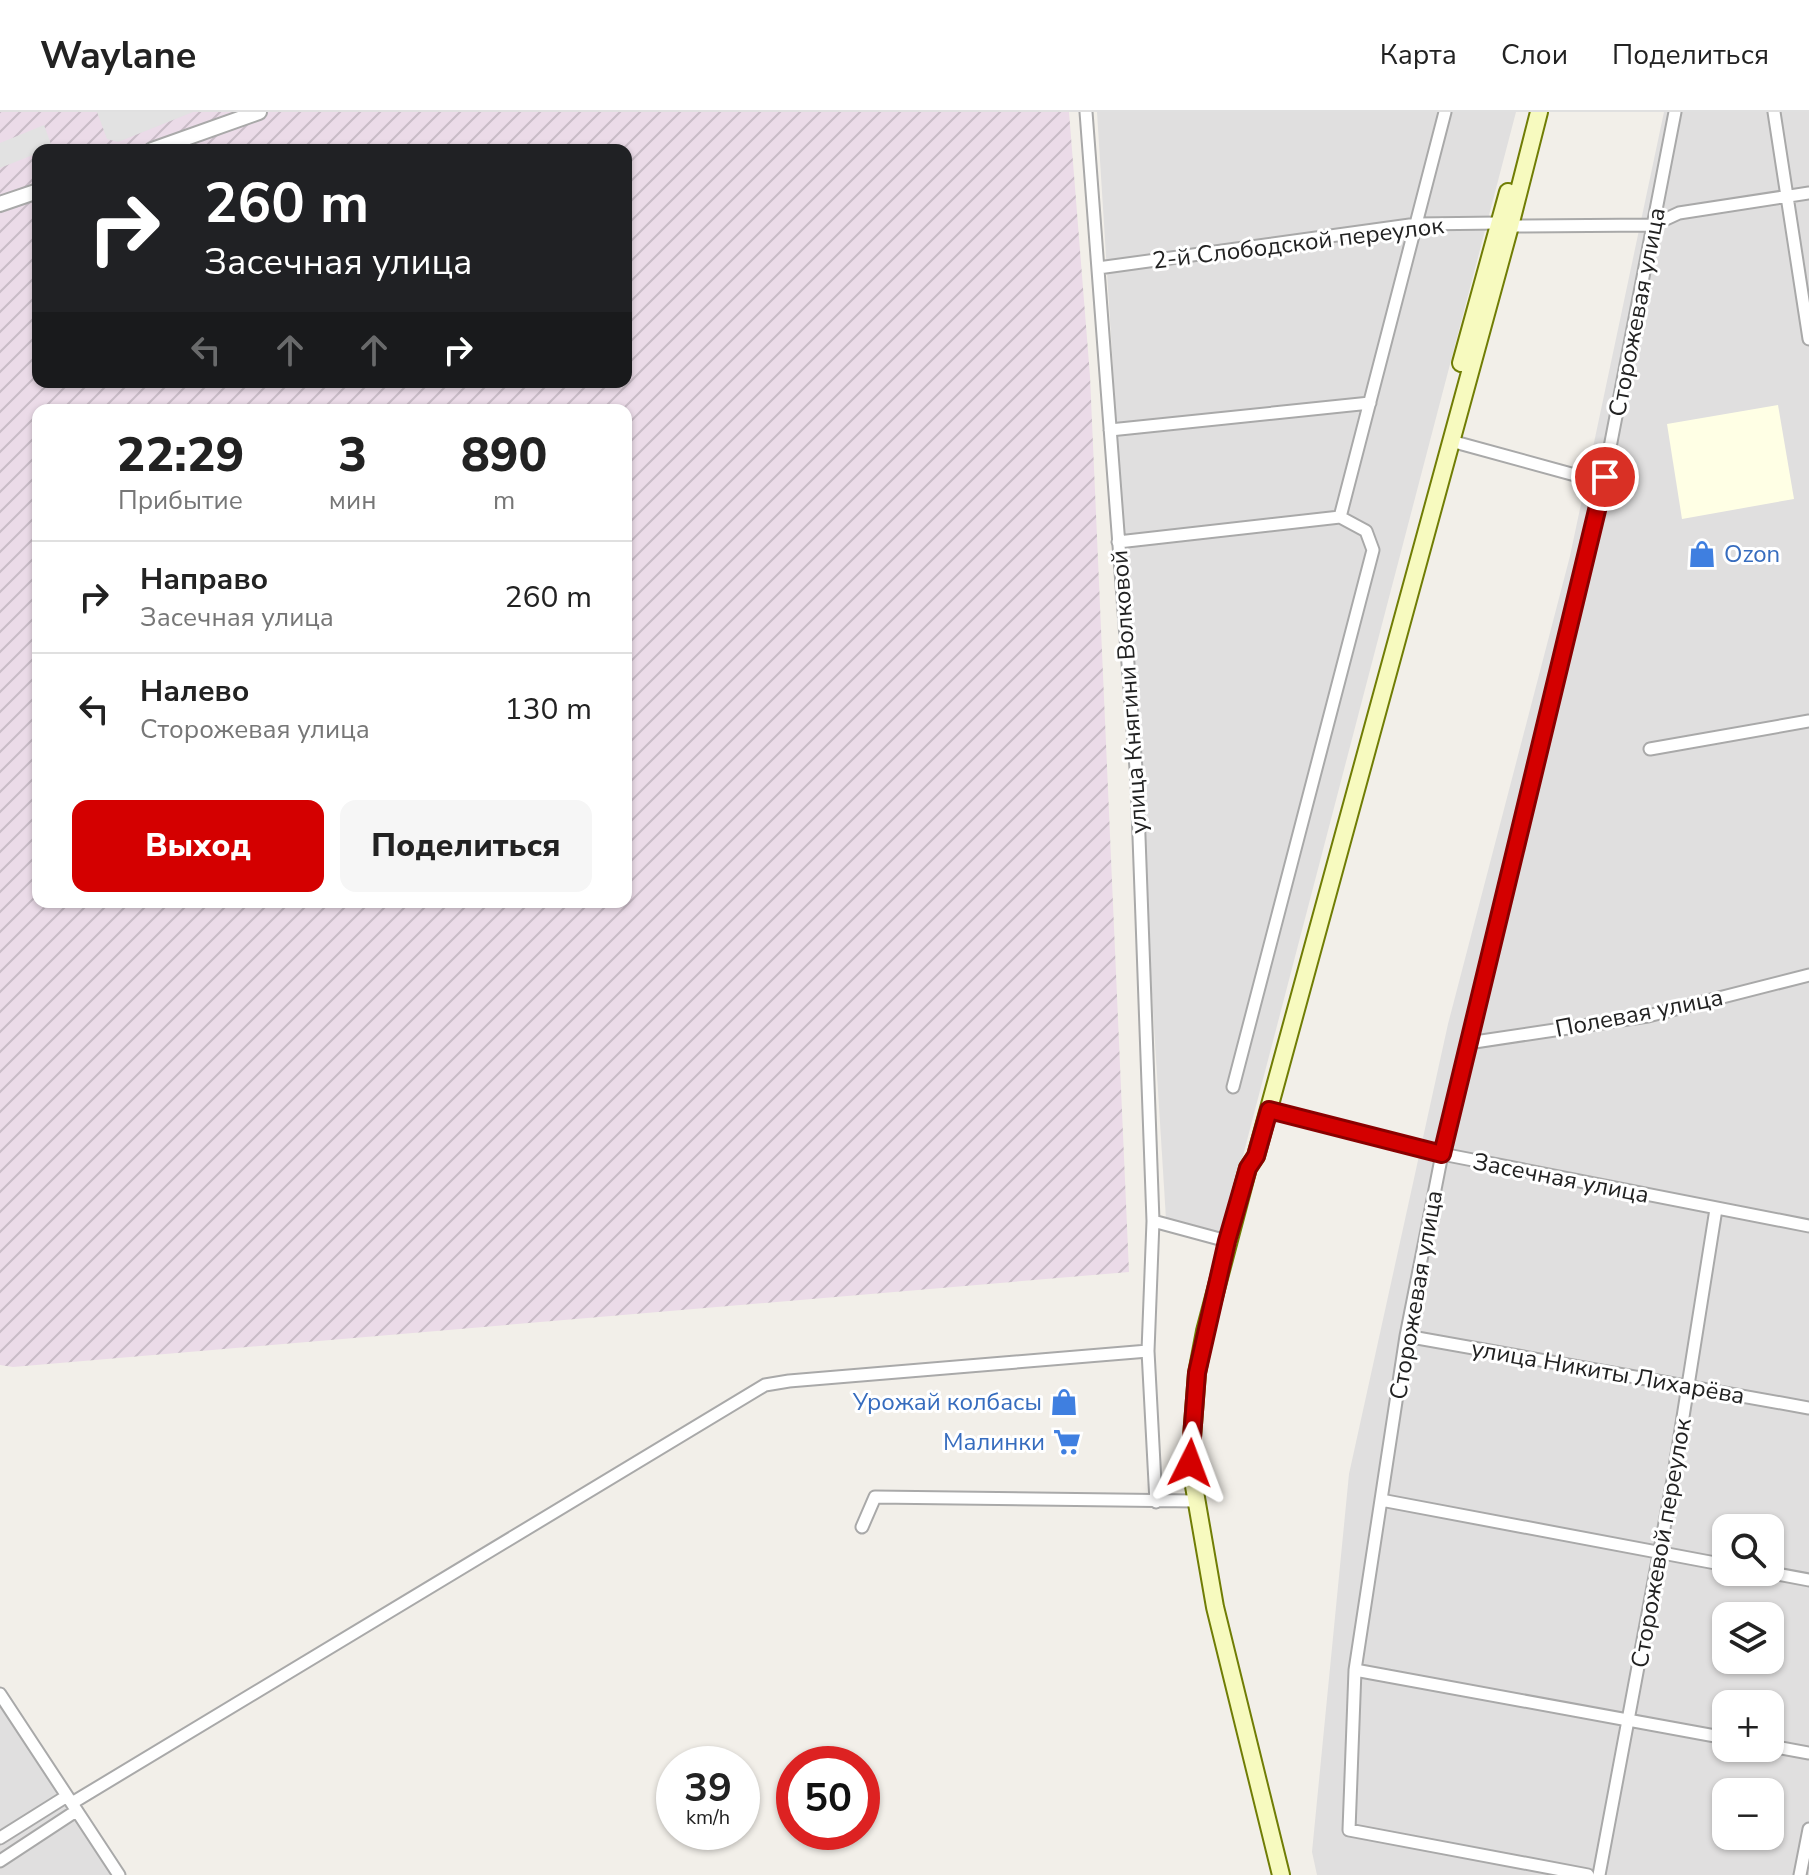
<!DOCTYPE html>
<html lang="ru">
<meta charset="utf-8">
<style>
body{margin:0;font-family:"Nunito Sans",sans-serif;background:#f6f6f6;color:#222;height:100vh;display:flex;flex-direction:column;font-size:30px;white-space:nowrap}
*{box-sizing:border-box;margin:0}
p{font-size:26px;color:#767676}
.icon{flex:none;width:44px;height:44px;fill:none;stroke:currentColor;stroke-width:2;stroke-linecap:round;stroke-linejoin:round}
.map{position:relative;flex:1;overflow:hidden}
.details{position:absolute;left:32px;top:292px;width:600px;height:504px;display:flex;flex-direction:column;background:#fff;border-radius:16px;box-shadow:0 2px 6px #0004}
.details>*{flex:none}
.hud{position:absolute;left:32px;top:32px;width:600px;height:244px;border-radius:16px;box-shadow:0 2px 6px #0004;background:#202124;color:#fff;overflow:hidden}
.tools{position:absolute;left:1712px;top:1402px;display:grid;gap:16px}
.tools a{display:grid;place-items:center;width:72px;height:72px;border-radius:16px;background:#fff;box-shadow:0 2px 6px #0004;font-size:40px}
.speed{position:absolute;left:656px;top:1634px;display:flex;gap:16px;font-size:40px;font-weight:700;text-align:center}
.speed>*{display:grid;place-content:center;width:104px;height:104px;border-radius:50%;background:#fff;box-shadow:0 2px 6px #0004;line-height:1}
.speed small{font-size:20px;font-weight:400}
.speed .limit{border:12px solid #d22;background:#fff;color:#111}
.pin{position:absolute;display:grid;place-items:center;width:68px;height:68px;color:#fff;margin:-34px;border:4px solid #fff;border-radius:50%;box-shadow:0 2px 8px #0007}
.me{position:absolute;width:88px;margin:-44px;rotate:3deg;stroke-linejoin:round;filter:drop-shadow(0 0 6px #0008)}
.turn{display:flex;align-items:center;gap:28px;height:168px;padding:0 40px;font-size:36px}
.turn .icon{width:104px;height:104px;stroke-width:2.5}
.turn b{display:block;font-size:56px;line-height:68px}
.lanes{display:flex;align-items:center;height:76px;padding:0 40px;background:#0003;justify-content:center;gap:40px;direction:ltr}
.lanes .off{opacity:.35}
.eta{display:flex;justify-content:space-evenly;align-items:center;height:136px;text-align:center}
.eta b{font-size:48px;font-weight:800;line-height:56px}
.button{display:flex;gap:16px;margin-top:auto;padding:16px 40px}
.button a{flex:1;height:92px;border-radius:16px;background:#d40000;color:#fff;font-size:32px;font-weight:800;line-height:92px;text-align:center}
.button a+a{background:#f6f6f6;color:#222}
ul{padding:0;list-style:none}
li{display:flex;align-items:center;gap:24px;height:112px;padding:0 40px;border-top:2px solid #e0e0e0}
li div{flex:1}
li b{display:block;font-size:30px}
li em{font-style:normal}
header{display:flex;align-items:center;gap:48px;box-sizing:border-box;height:112px;padding:0 40px;background:#fff;border-bottom:2px solid #e0e0e0}
header strong{font-size:38px}
nav{display:flex;gap:44px;margin-inline-start:auto;font-size:28px}
.map>svg:first-child{display:block}
.residential{fill:#e0dfdf;fill-rule:evenodd}
.industrial{fill:url(#industrial-furrows);fill-rule:evenodd}
.education{fill:#ffffe5}
.parking{fill:#e2e2e2}
.lines{fill:none;stroke-linecap:round;stroke-linejoin:round}
.minor-casing{stroke:#a9a9a9;stroke-width:15}
.tertiary-casing{stroke:#a9a9a9;stroke-width:18}
.secondary-casing{stroke:#707d05;stroke-width:20}
.minor{stroke:#fff;stroke-width:11}
.tertiary{stroke:#fff;stroke-width:14}
.secondary{stroke:#f7fabf;stroke-width:16}
.route-casing{stroke:#8a0000;stroke-width:20}
.route{stroke:#d40000;stroke-width:14}
.labels{text-anchor:middle;stroke-width:6;stroke-linejoin:round;paint-order:stroke}
.street-label{font-size:24px;fill:#222;stroke:#fff}
.shop-label{font-size:24px;fill:#366cbe;stroke:#fff;text-anchor:end}
</style>
<header>
<strong>Waylane</strong>
<nav><a>Карта</a><a>Слои</a><a>Поделиться</a></nav>
</header>
<div class="map">
<svg width="1809" height="1763" viewBox="0 0 1809 1763">
<defs>
<pattern id="industrial-furrows" width="10" height="10" patternUnits="userSpaceOnUse" patternTransform="scale(2)"><rect width="10" height="10" fill="#ebdbe8"/><path d="M-1 1l2-2M0 10L10 0M9 11l2-2" fill="none" stroke="#c9bcc7"/></pattern>
</defs>
<rect width="100%" height="100%" fill="#f2efe9"/>
<path class="residential" d="M1097,0h419l-294,1124 -56,-17z
M1664,0h145v1763h-492l-5,-23 37,-378 99,-450 122,-468zM1726,1416h44v44h-44zM1726,1504h44v44h-44zM1726,1592h44v44h-44zM1726,1680h44v44h-44z
M0,1582l119,181h-119z"/>
<path class="industrial" d="M0,0h1069l21,264 39,896 -1116,95 -13,-2zM38,38h588v232h-588zM38,298h588v492h-588z"/>
<path class="education" d="M1778,293l16,94 -112,20 -15,-95z"/>
<path class="parking" d="M97,0h96l-75,30 -11,-3z
M44,13l8,22 -14,3v3l-38,15v-25z"/>
<g class="lines">
<g class="minor-casing">
<path id="minor" d="M1086,0l51,670 16,439 -5,130 8,151
M1774,0l35,227
M1510,114l143,-1 26,-12 130,-20
M1098,156l319,-44 82,-1
M1110,318l260,-27
M1451,329l124,34 18,-4 16,-19
M1340,405l105,-405
M1118,430l222,-25
M1650,637l159,-28
M1468,931l180,-27 161,-41
M1233,975l140,-537 -7,-19 -26,-14
M1269,998l173,44 367,72
M1153,1109l74,20
M1406,1224l403,72
M1381,1388l345,65
M862,1415l13,-30 320,4
M1766,1460l43,8
M1355,1558l371,68
M0,1582l119,181
M1770,1634l39,7
M72,1691l693,-418 24,-4 359,-30
M0,1726l67,-42
M0,1749l76,-50
M1588,1763l-239,-45 6,-160 51,-334 36,-182 157,-650 76,-392
M1599,1763l74,-395 43,-271
M1800,1763l9,-46"/>
</g>
<g class="tertiary-casing">
<path id="tertiary" d="M152,38l107,-38
M0,92l38,-13"/>
</g>
<g class="secondary-casing">
<path id="secondary" d="M1461,251l47,-171
M1281,1763l-66,-268 -25,-144 7,-90 8,-42 43,-163 8,-12 254,-930 29,-114"/>
</g>
<use href="#minor" class="minor"/>
<use href="#tertiary" class="tertiary"/>
<use href="#secondary" class="secondary"/>
</g>
<g class="lines">
<g class="route-casing">
<path id="route" d="M1190,1351l7,-90 30,-132 21,-73 8,-12 13,-46 173,44 163,-677"/>
</g>
<use href="#route" class="route"/>
</g>
<defs>
<g id="shop-bare" transform="scale(2.16)"><path d="M-5-2.5h2.3a2.7 3.5 0 0 1 5.4 0H5L5.5 6h-11ZM-1.5-2.5h3a1.5 2.3 0 0 0-3 0Z" fill="#3f7fe0" stroke="#fff" stroke-width="2.5" paint-order="stroke"/></g>
<g id="supermarket-bare" transform="scale(2.16)"><path d="M-6-5.5h2.5l.6 2H6L4.5 2H-2.5L-4.4-4H-6ZM-1.5 3.2a1.3 1.3 0 1 0 .1 0ZM3 3.2a1.3 1.3 0 1 0 .1 0Z" fill="#3f7fe0" stroke="#fff" stroke-width="2.5" paint-order="stroke"/></g>
</defs>
<g fill-rule="evenodd">
<use href="#shop-bare" x="1702" y="442"/>
<use href="#shop-bare" x="1064" y="1290"/>
<use href="#supermarket-bare" x="1067" y="1330"/>
</g>
<g class="labels">
<g class="street-label">
<text transform="translate(1298 131) rotate(-7)" y="8">2-й Слободской переулок</text>
<text transform="translate(1637 200) rotate(-79)" y="8">Сторожевая улица</text>
<text transform="translate(1129 580) rotate(-94)" y="8">улица Княгини Волковой</text>
<text transform="translate(1639 901) rotate(-11)" y="8">Полевая улица</text>
<text transform="translate(1561 1066) rotate(11)" y="8">Засечная улица</text>
<text transform="translate(1416 1183) rotate(-80)" y="8">Сторожевая улица</text>
<text transform="translate(1608 1260) rotate(10)" y="8">улица Никиты Лихарёва</text>
<text transform="translate(1661 1431) rotate(-80)" y="8">Сторожевой переулок</text>
</g>
<g class="shop-label">
<text x="1724" y="450" text-anchor="start">Ozon</text>
<text x="1042" y="1298">Урожай колбасы</text>
<text x="1045" y="1338">Малинки</text>
</g>
</g>
</svg>
<div class="tools">
<a><svg class="icon" aria-label="search" viewBox="0 0 24 24"><circle cx="10" cy="10" r="6"/><path d="M15 15l6 6"/></svg></a>
<a><svg class="icon" aria-label="layers" viewBox="0 0 24 24"><path d="M12 4l9 5-9 5-9-5zM3 14l9 5 9-5"/></svg></a>
<a>+</a>
<a>−</a>
</div>
<div class="speed"><div>39<small>km/h</small></div><div class="limit">50</div></div>
<div class="pin" style="left:1605px;top:365px;background:#d93025"><svg class="icon" aria-label="arrive" viewBox="0 0 24 24"><path d="M6 21V4h12l-3 4 3 4H6"/></svg></div>
<svg class="me" style="left:1190px;top:1351px" viewBox="-20 -20 40 40"><path d="M0-17L14 15 0 8-14 15z" fill="#d40000" stroke="#fff" stroke-width="4"/></svg>
<div class="hud">
<div class="turn"><svg class="icon" aria-label="right" viewBox="0 0 24 24"><path d="M7 20v-9h11M14 6l5 5-5 5"/></svg><div><b>260 m</b>Засечная улица</div></div>
<div class="lanes"><svg class="icon off" aria-label="left" viewBox="0 0 24 24"><path d="M17 20v-9H6M10 6l-5 5 5 5"/></svg><svg class="icon off" aria-label="ahead" viewBox="0 0 24 24"><path d="M12 20V5M6 11l6-6 6 6"/></svg><svg class="icon off" aria-label="ahead" viewBox="0 0 24 24"><path d="M12 20V5M6 11l6-6 6 6"/></svg><svg class="icon" aria-label="right" viewBox="0 0 24 24"><path d="M7 20v-9h11M14 6l5 5-5 5"/></svg></div>
</div>
<section class="details">
<div class="eta">
<div><b>22:29</b><p>Прибытие</p></div>
<div><b>3</b><p>мин</p></div>
<div><b>890</b><p>m</p></div>
</div>
<ul>
<li><svg class="icon" aria-label="right" viewBox="0 0 24 24"><path d="M7 20v-9h11M14 6l5 5-5 5"/></svg><div><b>Направо</b><p>Засечная улица</p></div><em>260 m</em></li>
<li><svg class="icon" aria-label="left" viewBox="0 0 24 24"><path d="M17 20v-9H6M10 6l-5 5 5 5"/></svg><div><b>Налево</b><p>Сторожевая улица</p></div><em>130 m</em></li>
</ul>
<div class="button"><a>Выход</a><a>Поделиться</a></div>
</section>
</div>
